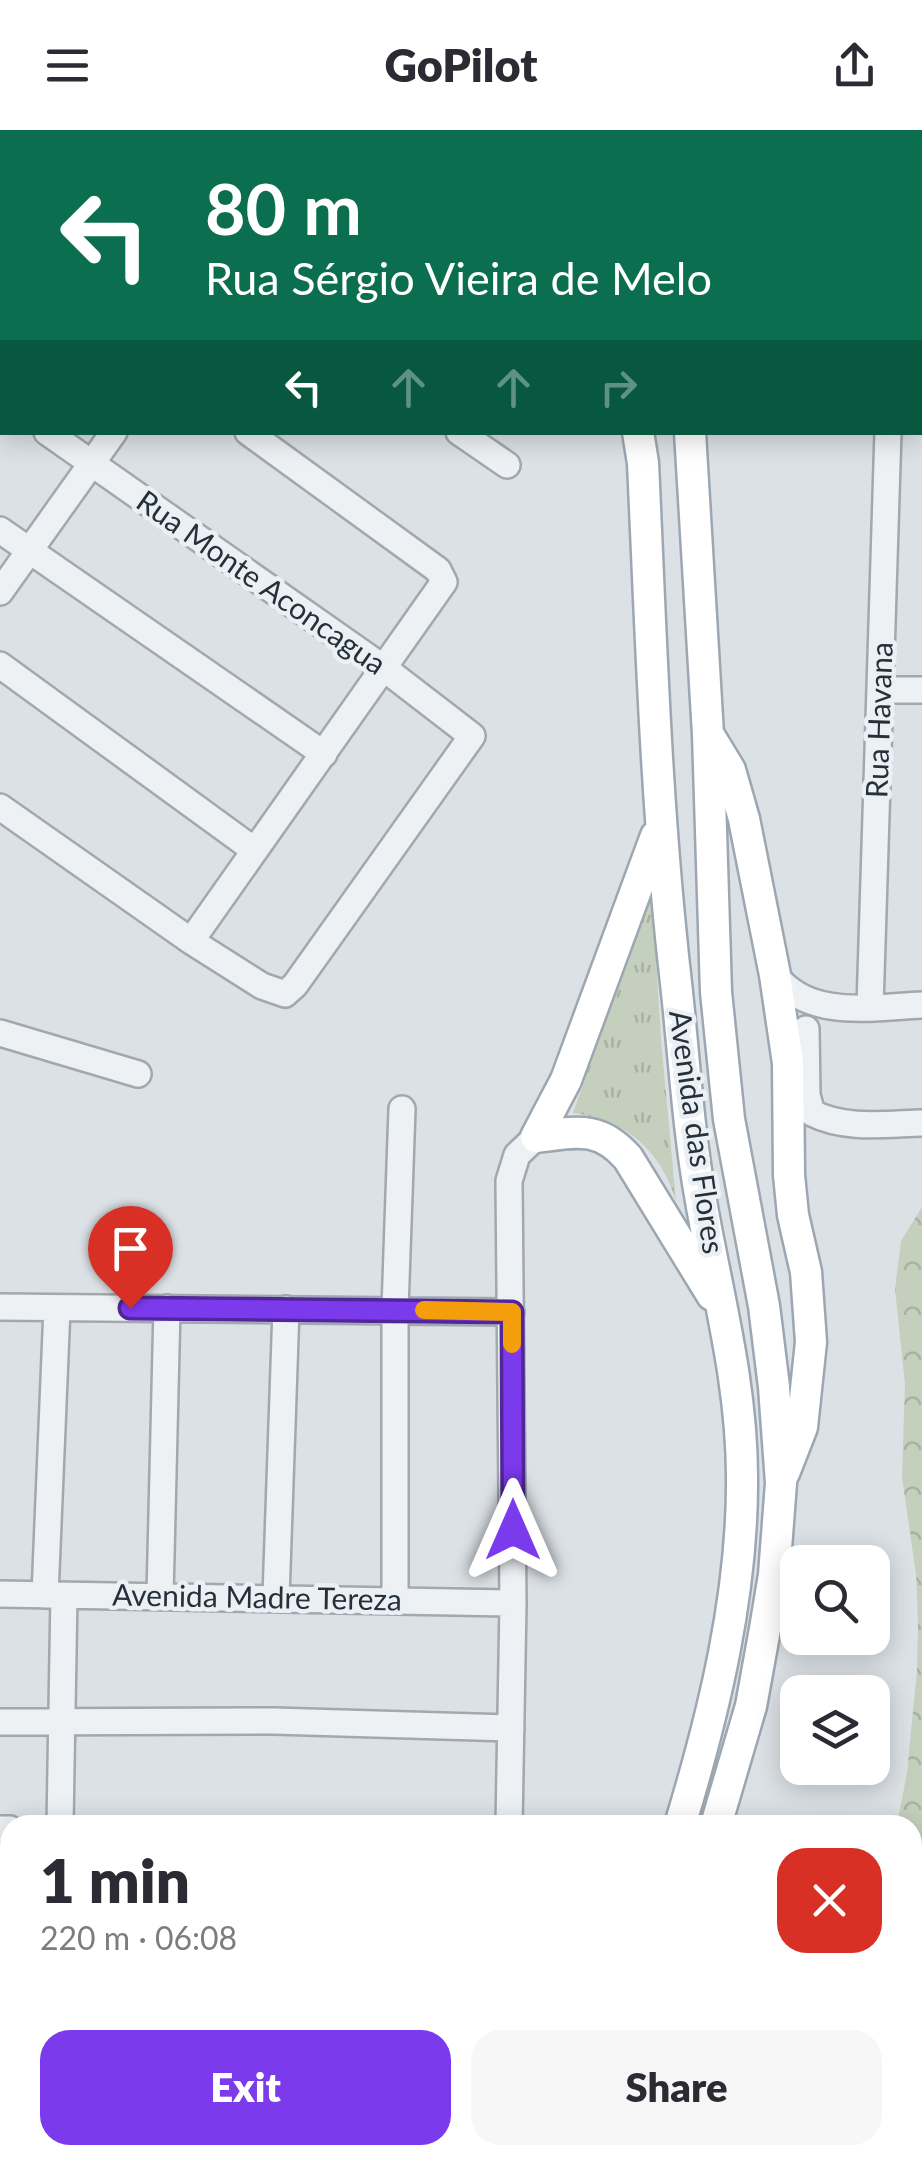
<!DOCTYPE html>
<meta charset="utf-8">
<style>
body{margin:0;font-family:Lato,sans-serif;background:#f7f7f7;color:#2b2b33;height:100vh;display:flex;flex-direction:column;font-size:38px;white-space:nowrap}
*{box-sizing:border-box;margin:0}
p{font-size:32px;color:#7c7c81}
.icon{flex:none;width:55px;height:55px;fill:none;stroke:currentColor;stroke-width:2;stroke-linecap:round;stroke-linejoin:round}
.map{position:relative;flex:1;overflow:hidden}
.drawer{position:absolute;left:0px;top:1685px;width:922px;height:350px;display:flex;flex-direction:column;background:#fff;border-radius:30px 30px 0 0;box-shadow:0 5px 25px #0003}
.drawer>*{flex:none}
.guide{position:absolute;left:0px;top:0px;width:922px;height:305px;box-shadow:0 5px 25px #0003;background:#0b6e4f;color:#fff;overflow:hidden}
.buttons{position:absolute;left:780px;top:1415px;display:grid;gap:20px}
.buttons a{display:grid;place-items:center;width:110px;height:110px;border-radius:20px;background:#fff;box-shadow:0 5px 25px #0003;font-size:50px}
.pin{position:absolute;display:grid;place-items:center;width:85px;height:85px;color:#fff;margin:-102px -42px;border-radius:50% 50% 50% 0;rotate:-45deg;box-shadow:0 0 10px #0007}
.pin .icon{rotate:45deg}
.me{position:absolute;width:110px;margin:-55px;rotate:0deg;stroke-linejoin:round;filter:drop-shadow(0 0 8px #0008)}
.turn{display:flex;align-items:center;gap:35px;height:210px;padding:0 40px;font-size:45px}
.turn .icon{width:130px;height:130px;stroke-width:2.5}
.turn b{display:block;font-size:70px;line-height:85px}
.lanes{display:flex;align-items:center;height:95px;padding:0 40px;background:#0003;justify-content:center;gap:50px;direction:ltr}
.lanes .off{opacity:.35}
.round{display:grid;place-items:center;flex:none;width:105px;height:105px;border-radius:30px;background:#f7f7f7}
.headline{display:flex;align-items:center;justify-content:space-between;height:170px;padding:0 40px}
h1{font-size:60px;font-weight:800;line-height:75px}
.action{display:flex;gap:20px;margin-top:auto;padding:20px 40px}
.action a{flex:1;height:115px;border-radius:30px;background:#7c3aed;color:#fff;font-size:40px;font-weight:800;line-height:115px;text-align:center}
.action a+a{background:#f7f7f7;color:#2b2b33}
header{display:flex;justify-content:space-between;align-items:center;height:130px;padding:0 40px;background:#fff;font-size:45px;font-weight:800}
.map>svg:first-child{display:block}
.grass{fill:url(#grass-tufts)}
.forest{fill:url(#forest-crowns)}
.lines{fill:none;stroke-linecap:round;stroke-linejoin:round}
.major-tunnel{stroke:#b8bec4;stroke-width:30;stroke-dasharray:30 15;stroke-linecap:butt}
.minor-casing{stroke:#a2a8af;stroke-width:30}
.major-casing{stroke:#9ca7b1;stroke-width:35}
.minor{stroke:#eef1f4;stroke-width:25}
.major{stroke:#fff;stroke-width:30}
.route-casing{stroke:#51269a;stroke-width:25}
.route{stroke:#7c3aed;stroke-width:18}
.slow{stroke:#f59e0b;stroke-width:18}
.labels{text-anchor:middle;stroke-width:9;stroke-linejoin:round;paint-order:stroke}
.street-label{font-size:30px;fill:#26303b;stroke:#ebf0f4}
</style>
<header><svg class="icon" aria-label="menu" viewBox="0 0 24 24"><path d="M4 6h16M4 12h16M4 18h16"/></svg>GoPilot<svg class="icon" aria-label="share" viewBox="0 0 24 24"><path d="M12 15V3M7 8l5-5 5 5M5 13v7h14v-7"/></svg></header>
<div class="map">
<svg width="922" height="2035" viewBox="0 0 922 2035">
<defs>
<pattern id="grass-tufts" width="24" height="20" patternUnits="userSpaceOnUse" patternTransform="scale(2.5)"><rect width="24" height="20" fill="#c4cfbd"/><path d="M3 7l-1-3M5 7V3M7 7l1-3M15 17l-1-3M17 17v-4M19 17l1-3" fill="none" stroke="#a8b2a3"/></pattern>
<pattern id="forest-crowns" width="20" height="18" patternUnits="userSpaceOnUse" patternTransform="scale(2.5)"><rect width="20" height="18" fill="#c4cfbd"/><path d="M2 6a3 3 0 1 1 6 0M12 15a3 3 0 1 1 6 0" fill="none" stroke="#a8b2a3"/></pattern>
</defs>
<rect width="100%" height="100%" fill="#dce1e6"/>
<path class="grass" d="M652,762l9,147 15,162c-15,-50 -50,-82 -103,-88z"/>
<path class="forest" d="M922,1077v958h-153l5,-10h138v-330h-15l10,-52 10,-103 1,-47 -2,-48 -14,-98 3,-93 -10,-95 6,-48z
M10,1972v53h342l-2,10h-350z"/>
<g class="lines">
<path class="major-tunnel" d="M624,2l1,-2
M653,2v-2"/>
<g class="minor-casing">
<path id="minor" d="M8,0l3,2
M175,2l2,-2
M321,2l2,-2
M468,2l2,-2
M920,8h2
M0,130l2,2
M0,269l2,1
M459,302l48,33
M0,400l324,224
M0,462l114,-160
M0,535l254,185
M881,560h41
M0,677l191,134 71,45 23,8 10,-9 177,-249 -87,-67 -338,-237
M191,811l253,-359 -6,-12 -190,-138
M775,845c34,45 97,32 147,30
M870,877l18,-575
M806,899l1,66 5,18c34,17 73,11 110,10
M0,903l138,41
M0,1177l511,5
M0,1464l513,9
M45,1465l12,-287
M160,1466l7,-288
M276,1467l10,-288
M395,1470v-291l7,-200
M0,1592l274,-1 237,7
M60,1695l4,-230
M509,1695l4,-222 -4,-422 8,-26 19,-18
M0,1699h10"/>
</g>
<g class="major-casing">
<path id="major" d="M803,0l4,2
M869,0l4,2
M589,2v-2
M767,2l3,-2
M920,35l2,1
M920,77l2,1
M638,302l5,31c8,173 13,347 33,520 8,72 12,146 25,218 16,92 41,181 41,276 1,117 -28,236 -62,348
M690,302l18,302 8,258 13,127 35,187 10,81 7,96 -7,92 -9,54 -14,77 -35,119
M710,607l20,33 14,49 31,156 13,88 1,112 4,40 13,57 5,70 -9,85 -18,46
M536,1007l30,-57 90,-244
M536,1007c40,-5 63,-12 92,21l84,137
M572,2035l3,-10
M612,2035l3,-10"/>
</g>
<use href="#minor" class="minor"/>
<use href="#major" class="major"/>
</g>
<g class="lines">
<g class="route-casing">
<path id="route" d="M130,1178l382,4 1,218"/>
</g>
<use href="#route" class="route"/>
<path class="slow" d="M424,1180l88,2v32"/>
</g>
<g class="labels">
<g class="street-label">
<text transform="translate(261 453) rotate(35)" y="10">Rua Monte Aconcagua</text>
<text transform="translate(880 590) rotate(-88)" y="10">Rua Havana</text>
<text transform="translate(696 1002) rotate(82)" y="10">Avenida das Flores</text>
<text transform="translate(257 1468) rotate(1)" y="10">Avenida Madre Tereza</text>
</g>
</g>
</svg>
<div class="buttons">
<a><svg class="icon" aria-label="search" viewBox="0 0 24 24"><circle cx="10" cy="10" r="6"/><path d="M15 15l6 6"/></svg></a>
<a><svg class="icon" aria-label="layers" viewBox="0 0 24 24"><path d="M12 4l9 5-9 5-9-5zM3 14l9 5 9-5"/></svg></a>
</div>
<div class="pin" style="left:130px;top:1178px;background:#d93025"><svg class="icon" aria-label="arrive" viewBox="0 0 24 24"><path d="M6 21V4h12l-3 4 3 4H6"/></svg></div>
<svg class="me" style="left:513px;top:1400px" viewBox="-20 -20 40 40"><path d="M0-17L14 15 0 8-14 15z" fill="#7c3aed" stroke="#fff" stroke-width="4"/></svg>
<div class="guide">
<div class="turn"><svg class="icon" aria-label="left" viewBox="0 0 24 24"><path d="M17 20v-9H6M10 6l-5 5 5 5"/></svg><div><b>80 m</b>Rua Sérgio Vieira de Melo</div></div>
<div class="lanes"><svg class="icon" aria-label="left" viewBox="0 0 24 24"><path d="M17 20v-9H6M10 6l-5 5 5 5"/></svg><svg class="icon off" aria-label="ahead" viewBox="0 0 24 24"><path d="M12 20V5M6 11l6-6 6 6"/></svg><svg class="icon off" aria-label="ahead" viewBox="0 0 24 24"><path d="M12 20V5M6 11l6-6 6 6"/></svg><svg class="icon off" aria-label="right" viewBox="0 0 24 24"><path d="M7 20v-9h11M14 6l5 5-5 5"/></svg></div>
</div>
<section class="drawer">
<div class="headline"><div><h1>1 min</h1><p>220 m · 06:08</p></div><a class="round" style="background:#d93025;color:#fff"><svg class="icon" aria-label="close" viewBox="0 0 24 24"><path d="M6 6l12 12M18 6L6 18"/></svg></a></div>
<div class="action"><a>Exit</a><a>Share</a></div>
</section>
</div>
